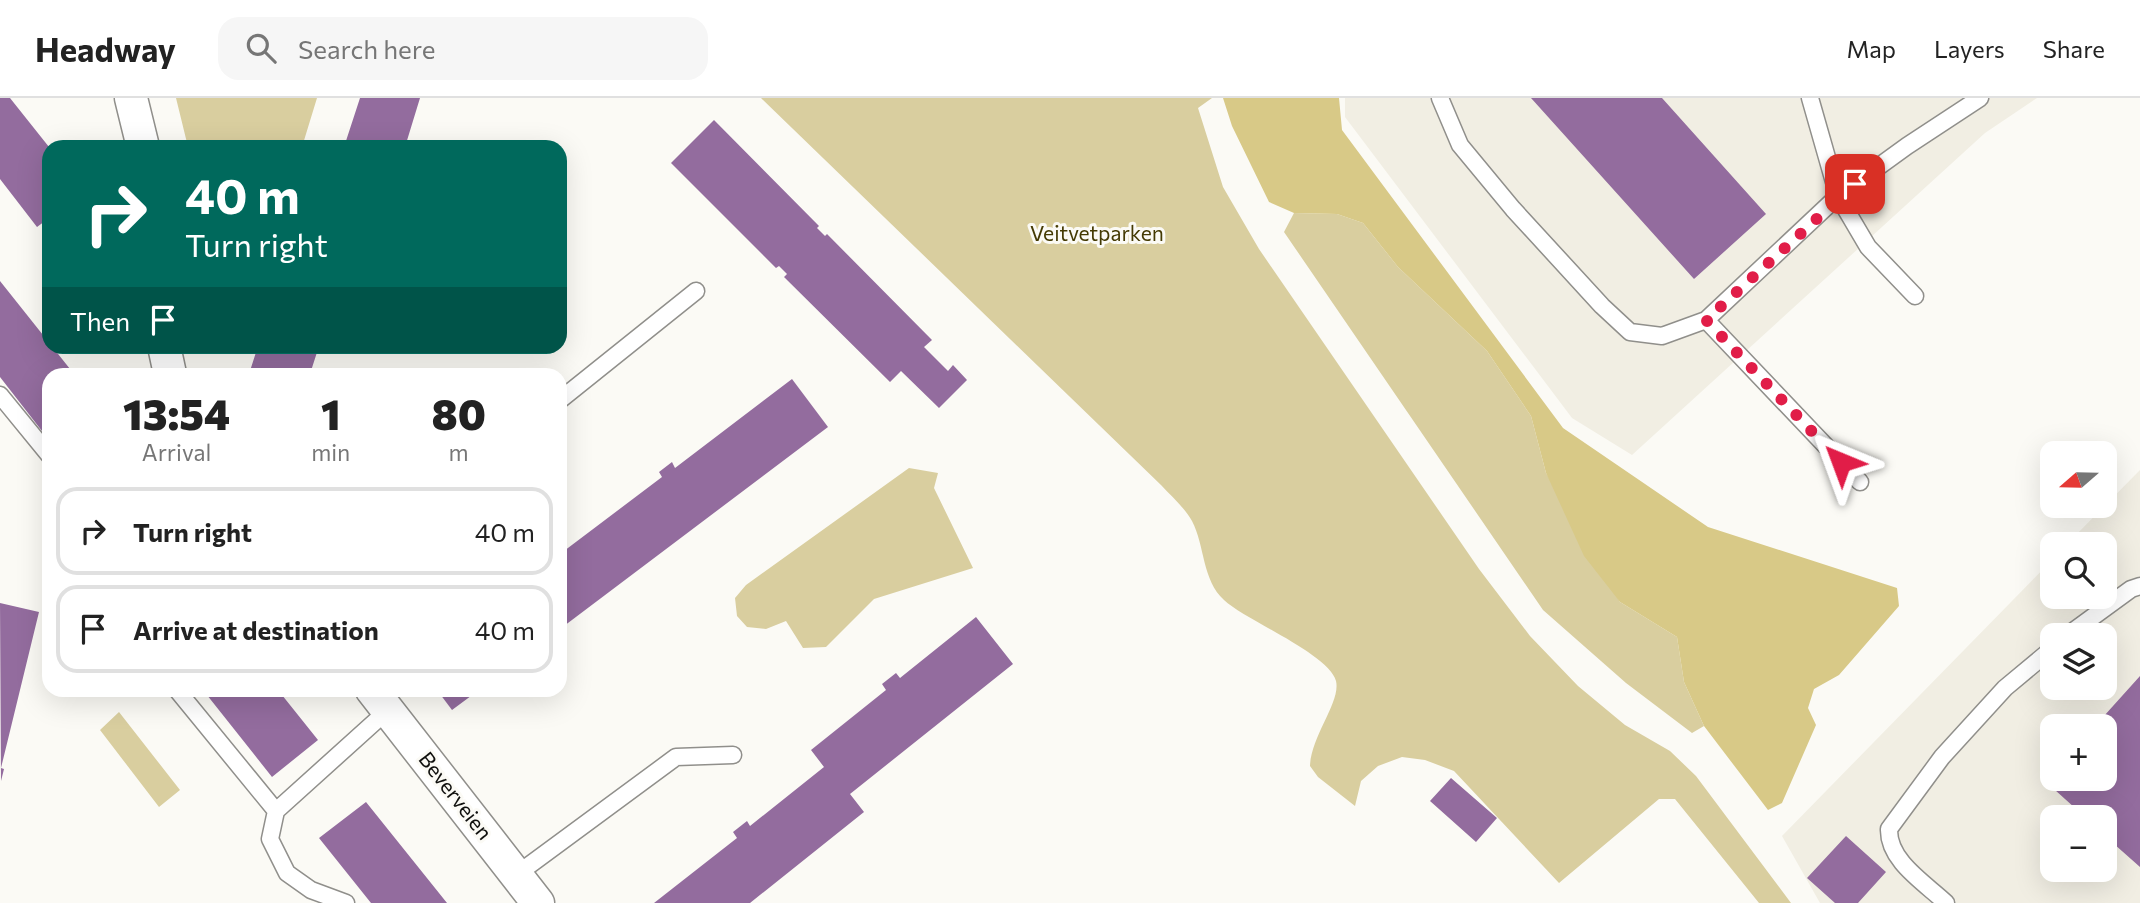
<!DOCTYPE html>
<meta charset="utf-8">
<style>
body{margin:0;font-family:Commissioner,sans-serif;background:#f6f6f6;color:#222;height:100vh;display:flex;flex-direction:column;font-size:26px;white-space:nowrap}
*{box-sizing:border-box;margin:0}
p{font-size:23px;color:#767676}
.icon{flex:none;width:38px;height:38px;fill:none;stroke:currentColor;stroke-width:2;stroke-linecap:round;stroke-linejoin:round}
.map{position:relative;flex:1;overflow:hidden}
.drawer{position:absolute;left:42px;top:270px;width:525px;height:329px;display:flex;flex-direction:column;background:#fff;border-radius:21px;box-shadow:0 7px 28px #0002}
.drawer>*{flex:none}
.hud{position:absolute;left:42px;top:42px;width:525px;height:214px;border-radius:21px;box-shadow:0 7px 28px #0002;background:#00695c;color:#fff;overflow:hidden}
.needle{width:46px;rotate:250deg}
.buttons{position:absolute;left:2040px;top:343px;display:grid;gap:14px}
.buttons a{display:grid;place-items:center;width:77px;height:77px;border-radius:14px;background:#fff;box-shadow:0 7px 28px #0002;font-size:35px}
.pin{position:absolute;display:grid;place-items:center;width:60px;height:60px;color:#fff;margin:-30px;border-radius:14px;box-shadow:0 4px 10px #0006}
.me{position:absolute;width:77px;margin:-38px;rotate:316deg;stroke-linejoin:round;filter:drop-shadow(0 0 5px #0008)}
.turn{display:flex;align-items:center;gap:24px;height:147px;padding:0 28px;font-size:32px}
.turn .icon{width:91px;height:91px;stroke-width:2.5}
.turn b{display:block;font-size:49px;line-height:60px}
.then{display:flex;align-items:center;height:66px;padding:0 28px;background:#0003;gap:14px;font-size:26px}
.eta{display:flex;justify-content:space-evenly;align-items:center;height:119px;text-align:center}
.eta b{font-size:42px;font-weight:800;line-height:49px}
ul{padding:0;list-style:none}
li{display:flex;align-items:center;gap:21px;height:88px;margin:0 14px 10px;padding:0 14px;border:4px solid #e0e0e0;border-radius:21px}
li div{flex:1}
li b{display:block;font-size:26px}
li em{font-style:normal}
header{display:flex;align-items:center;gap:42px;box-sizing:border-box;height:98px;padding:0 35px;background:#fff;border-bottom:2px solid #e0e0e0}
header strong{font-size:33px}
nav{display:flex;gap:38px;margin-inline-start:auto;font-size:24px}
.search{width:490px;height:63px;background:#f6f6f6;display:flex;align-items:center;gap:18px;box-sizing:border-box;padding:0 24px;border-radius:21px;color:#767676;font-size:26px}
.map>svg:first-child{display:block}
.built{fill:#f1eee3;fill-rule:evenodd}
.green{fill:#d9ce9f}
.forest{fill:#d8c987}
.building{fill:#936c9e}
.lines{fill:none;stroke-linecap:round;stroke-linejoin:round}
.lane-casing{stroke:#908f8b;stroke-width:19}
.street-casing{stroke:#908f8b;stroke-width:35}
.lane{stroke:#fff;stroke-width:16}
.street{stroke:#fff;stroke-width:32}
.route{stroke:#e11d48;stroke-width:12;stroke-dasharray:0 21.6}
.labels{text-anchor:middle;stroke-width:6;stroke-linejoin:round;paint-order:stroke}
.park-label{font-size:21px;fill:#443a03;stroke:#fbfaf5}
.street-label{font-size:21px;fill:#10100e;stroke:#fbfaf5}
</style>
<header>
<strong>Headway</strong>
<div class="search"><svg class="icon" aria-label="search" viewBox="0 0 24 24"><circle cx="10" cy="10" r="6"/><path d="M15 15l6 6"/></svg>Search here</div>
<nav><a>Map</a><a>Layers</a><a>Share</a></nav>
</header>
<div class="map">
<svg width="2140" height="805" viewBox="0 0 2140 805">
<rect width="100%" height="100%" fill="#fbfaf5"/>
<path class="built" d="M1345,0h692l-52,35 -353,322 -60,-37 -227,-301z
M2140,372v433h-320l-38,-67 271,-277v38h52v-53h-38zM2053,537h52v53h-52zM2053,628h52v53h-52zM2053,719h52v53h-52z"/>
<path class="green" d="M176,0h141l-15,49h-114z
M761,0h451l-14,10 25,79 36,62 220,320 51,67 48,50 47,39 45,26 26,25 95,127h-32l-84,-104h-16l-100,84 -105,-112 -29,-11 -23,-3 -24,9 -17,15 -6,25 -37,-29 -8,-11c1,-30 31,-64 26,-85 -7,-27 -91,-61 -112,-81 -22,-20 -19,-54 -32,-79 -7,-13 -21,-25 -31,-36z
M1294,115l43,1 26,9 35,44 89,84 44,65 15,57 74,129 57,35 7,45 20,44 -12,7 -66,-50 -83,-73 -259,-378z
M909,370l29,5 -4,15 39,80 -99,31 -48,48 -23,1 -17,-27 -20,8 -19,-2 -10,-11 -2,-18 11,-13z
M119,614l61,78 -21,17 -59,-77z"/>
<path class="forest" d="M1223,0h116l3,32 221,298 145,99 189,61 2,18 -60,69 -25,14 -6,19 8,17 -34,78 -14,7 -64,-84 -20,-44 -7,-45 -57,-35 -36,-46 -38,-83 -15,-57 -44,-65 -89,-84 -35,-44 -26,-9 -43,-1 -25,-11 -37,-76z"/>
<path class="building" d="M0,0h10l39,49v71l-12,9 -37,-48z
M360,0h60l-15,49h-61z
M1531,0h131l104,116 -72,65z
M714,22l105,106 -2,2 8,8 2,-2 105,106 -8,7 24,24 5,-6 14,15 -28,28 -38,-37 -11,11 -106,-105 3,-3 -8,-8 -3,2 -105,-105z
M0,183l74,93h-25v66l-49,-63z
M258,248h61l-9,28h-61z
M792,281l36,48 -268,202v-75l102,-77 -3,-5 13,-10 3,6z
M0,505l39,9 -38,156 3,1 -3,12z
M976,519l37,47 -163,130 14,18 -114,91h-96l83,-65 -4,-6 14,-11 3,5 74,-59 -13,-17 75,-60 -4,-6 14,-11 4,5z
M2140,578v191l-35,-31v-19h-20l-40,-36 8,-9v7h52v-53h-10z
M203,592h75l40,50 -46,37z
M437,592h42l-27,20z
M1451,680l46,40 -21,24 -46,-41z
M366,704l81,101h-76l-52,-65z
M1846,738l40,36 -28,31h-23l-28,-25z"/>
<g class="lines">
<g class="lane-casing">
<path id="lane" d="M1440,0l20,47 53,64 89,97 28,26 32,4 44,-16 132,-124 69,-50 73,-48
M1810,0l28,98 30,51 47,49
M1706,222l154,162
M0,297l49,60
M560,302l136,-109
M2068,537l63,-46 9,-3
M177,592l99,121
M516,777l160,-118 57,-2
M346,805l-35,-13 -24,-17 -17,-34 6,-28 112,-101
M1946,805c-21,-20 -58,-42 -57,-74l53,-72 63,-69 48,-40"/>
</g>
<g class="street-casing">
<path id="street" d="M131,0l12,49
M164,248l6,28
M372,592l166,213"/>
</g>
<use href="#lane" class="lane"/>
<use href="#street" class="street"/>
</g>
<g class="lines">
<path class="route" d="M1841,364l-135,-142 149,-136"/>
</g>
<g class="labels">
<g class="park-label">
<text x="1097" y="143">Veitvetparken</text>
</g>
<g class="street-label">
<text transform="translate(455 698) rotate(52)" y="7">Beverveien</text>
</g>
</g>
</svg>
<div class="buttons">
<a><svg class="needle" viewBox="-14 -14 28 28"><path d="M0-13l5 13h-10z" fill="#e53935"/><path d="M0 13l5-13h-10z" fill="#767676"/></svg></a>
<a><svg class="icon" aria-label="search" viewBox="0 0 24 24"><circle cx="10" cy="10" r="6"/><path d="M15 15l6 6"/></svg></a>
<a><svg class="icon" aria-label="layers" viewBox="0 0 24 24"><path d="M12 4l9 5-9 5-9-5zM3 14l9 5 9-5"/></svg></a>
<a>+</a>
<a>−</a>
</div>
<div class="pin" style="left:1855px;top:86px;background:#d93025"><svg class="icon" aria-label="arrive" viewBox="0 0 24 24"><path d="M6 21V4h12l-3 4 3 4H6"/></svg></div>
<svg class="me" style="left:1841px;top:364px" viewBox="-20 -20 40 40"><path d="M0-17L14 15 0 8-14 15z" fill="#e11d48" stroke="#fff" stroke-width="4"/></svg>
<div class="hud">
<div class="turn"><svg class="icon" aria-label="right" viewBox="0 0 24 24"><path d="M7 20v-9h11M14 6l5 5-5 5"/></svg><div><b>40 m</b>Turn right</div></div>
<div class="then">Then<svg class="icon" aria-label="arrive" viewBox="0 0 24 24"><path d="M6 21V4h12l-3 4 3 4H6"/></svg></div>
</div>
<section class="drawer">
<div class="eta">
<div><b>13:54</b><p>Arrival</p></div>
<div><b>1</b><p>min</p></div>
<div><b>80</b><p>m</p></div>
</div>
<ul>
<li><svg class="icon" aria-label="right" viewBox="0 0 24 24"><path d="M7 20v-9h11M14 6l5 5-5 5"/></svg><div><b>Turn right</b></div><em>40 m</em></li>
<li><svg class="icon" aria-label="arrive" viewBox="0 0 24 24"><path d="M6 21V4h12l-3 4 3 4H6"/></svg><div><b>Arrive at destination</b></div><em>40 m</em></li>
</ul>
</section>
</div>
